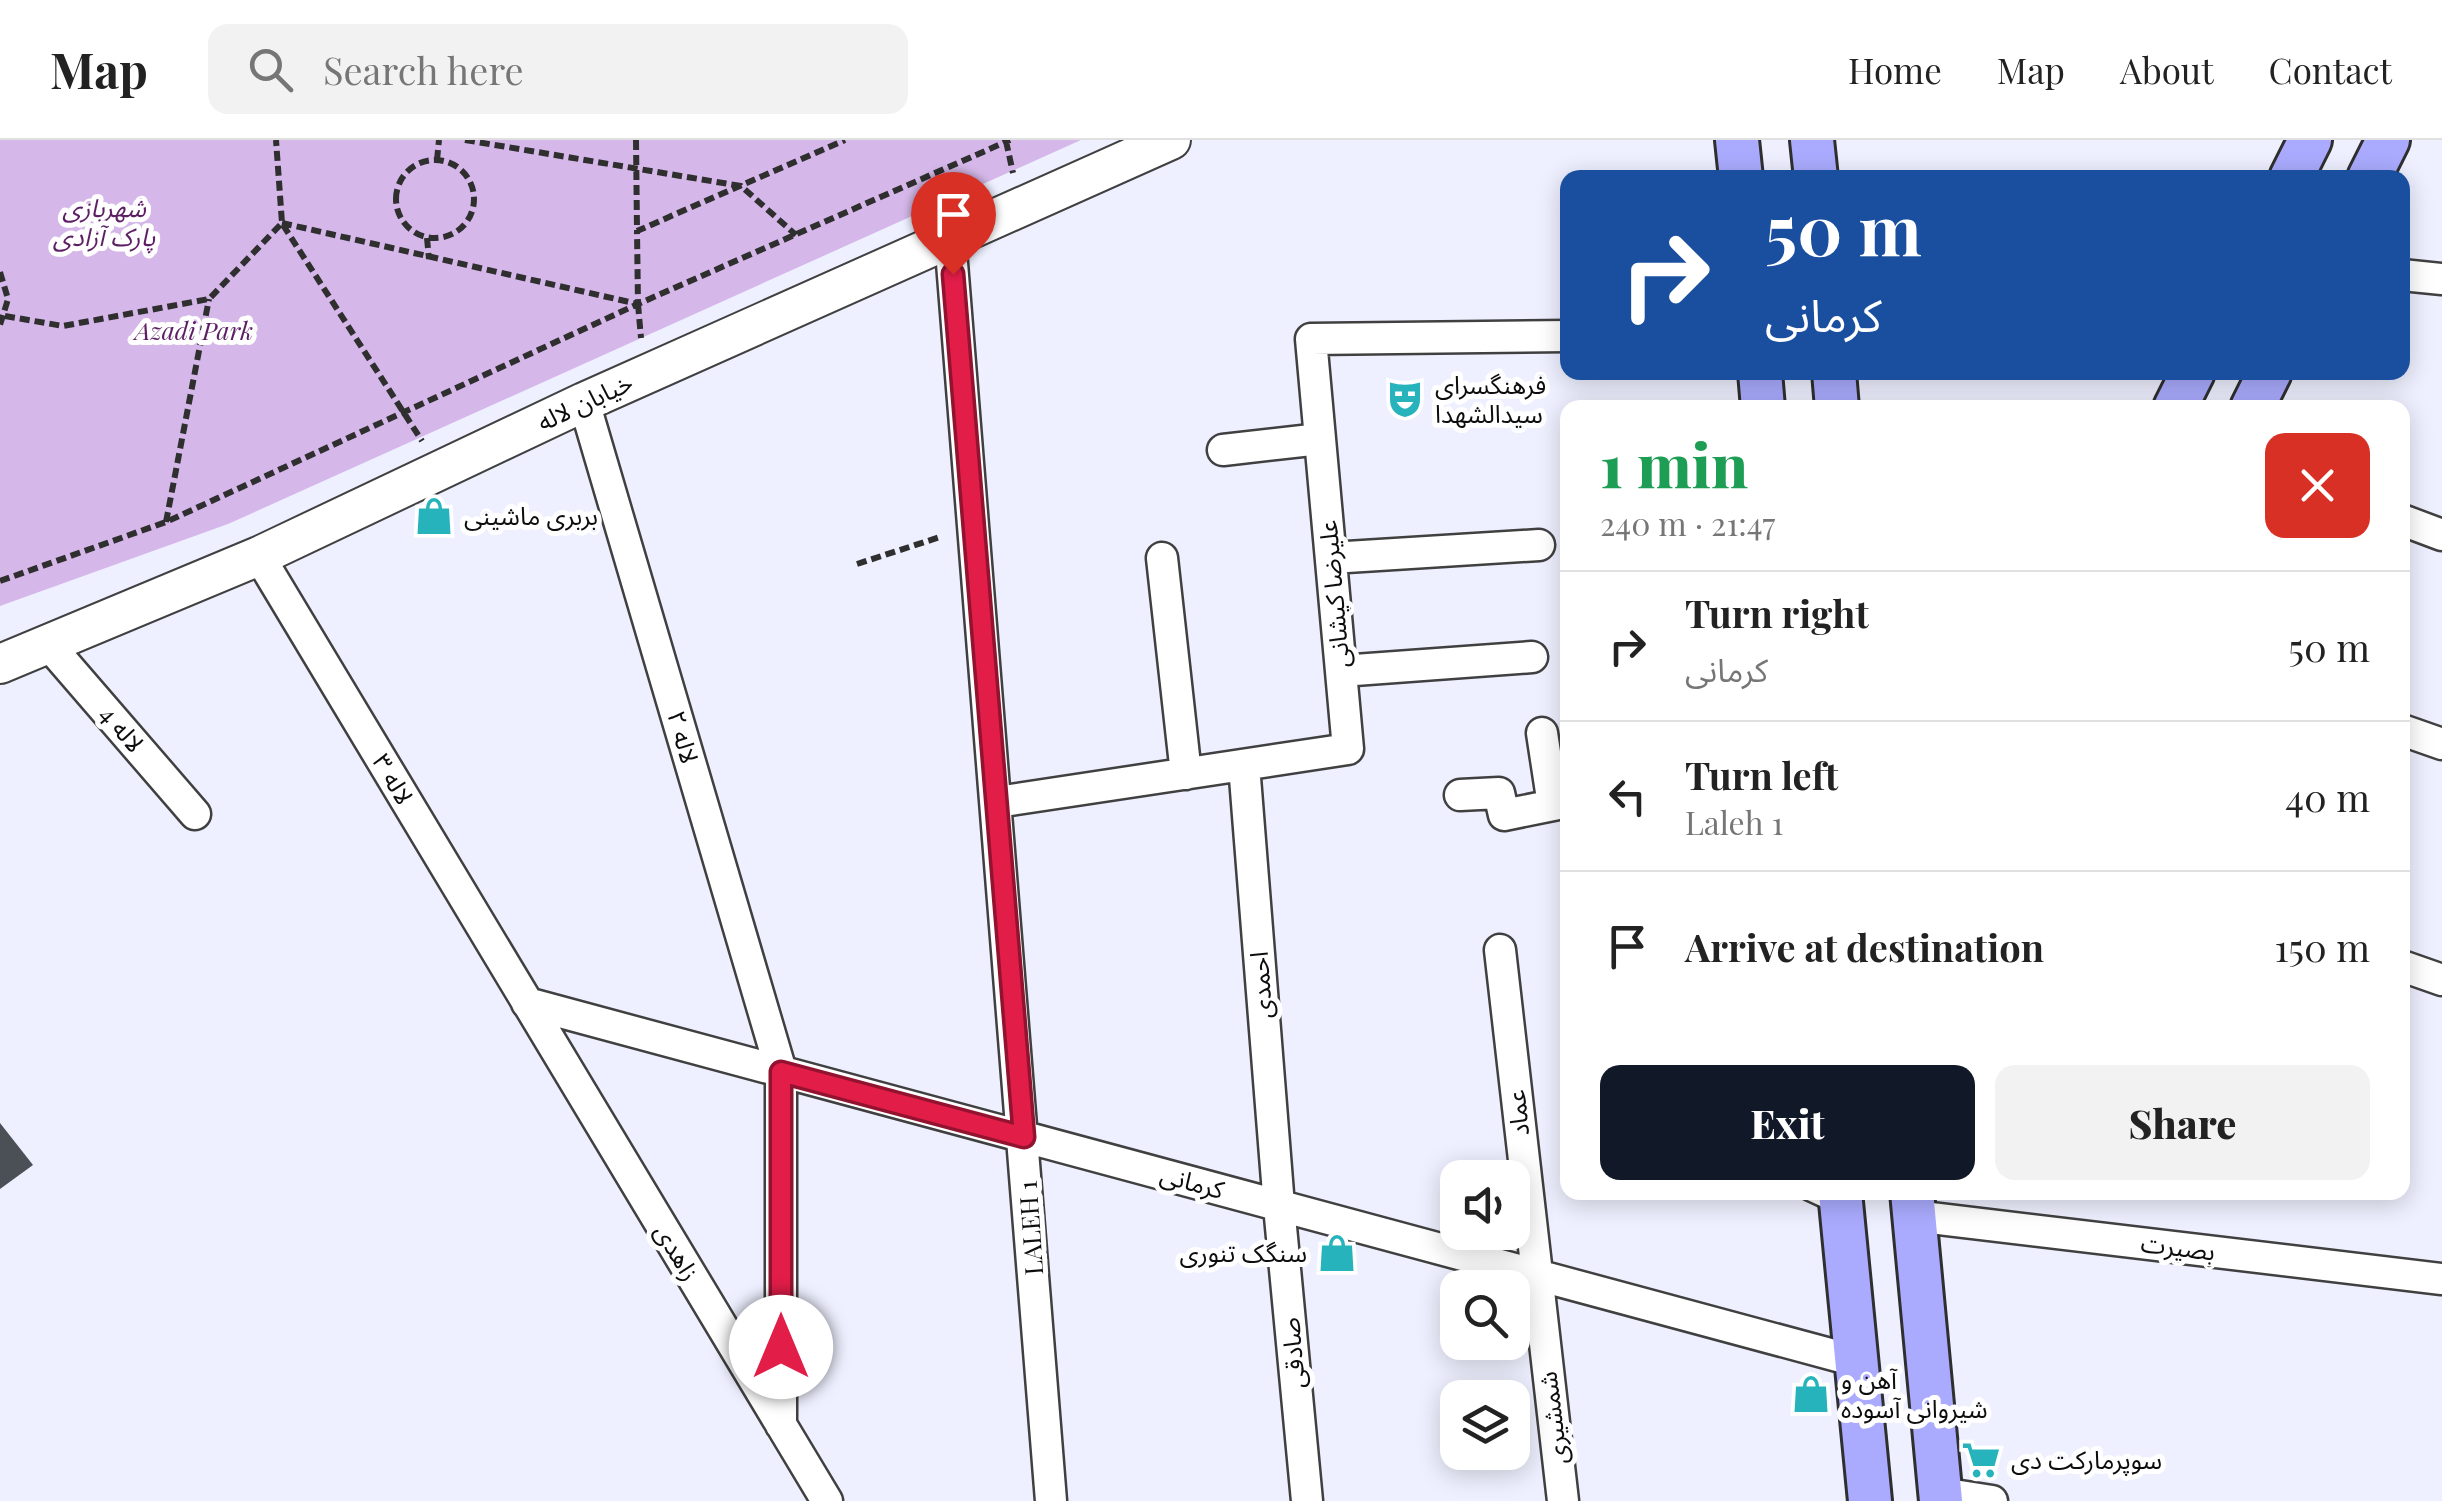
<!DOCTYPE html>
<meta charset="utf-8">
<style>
body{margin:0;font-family:"Playfair Display","Noto Sans Arabic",serif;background:#f2f2f2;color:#222;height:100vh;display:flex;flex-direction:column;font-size:38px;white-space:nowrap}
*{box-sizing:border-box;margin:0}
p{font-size:32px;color:#767676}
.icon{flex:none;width:55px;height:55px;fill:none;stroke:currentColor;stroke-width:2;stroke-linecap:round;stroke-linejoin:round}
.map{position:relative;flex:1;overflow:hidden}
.details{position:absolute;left:1560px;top:260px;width:850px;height:800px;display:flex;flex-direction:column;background:#fff;border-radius:20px;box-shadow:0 5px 25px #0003}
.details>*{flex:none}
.banner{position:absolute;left:1560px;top:30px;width:850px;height:210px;border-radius:20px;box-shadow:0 5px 25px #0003;background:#1a4fa0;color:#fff;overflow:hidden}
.tools{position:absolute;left:1440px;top:1020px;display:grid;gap:20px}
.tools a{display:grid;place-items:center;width:90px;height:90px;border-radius:20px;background:#fff;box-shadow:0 5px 25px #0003;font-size:50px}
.pin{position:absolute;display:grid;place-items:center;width:85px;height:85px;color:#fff;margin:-102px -42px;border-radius:50% 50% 50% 0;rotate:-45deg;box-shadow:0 0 10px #0007}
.pin .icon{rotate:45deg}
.me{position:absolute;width:110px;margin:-55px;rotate:0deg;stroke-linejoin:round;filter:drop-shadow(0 0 8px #0008)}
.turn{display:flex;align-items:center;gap:35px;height:210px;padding:0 40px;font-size:45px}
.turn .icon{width:130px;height:130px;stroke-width:2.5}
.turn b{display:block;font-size:70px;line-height:85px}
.round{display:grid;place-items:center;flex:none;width:105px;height:105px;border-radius:20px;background:#f2f2f2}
.head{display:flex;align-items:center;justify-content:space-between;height:170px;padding:0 40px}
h1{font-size:60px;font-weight:800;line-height:75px;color:#1e9e55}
.cta{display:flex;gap:20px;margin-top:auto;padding:20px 40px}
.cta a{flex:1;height:115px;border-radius:20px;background:#111827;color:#fff;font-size:40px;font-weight:800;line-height:115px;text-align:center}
.cta a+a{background:#f2f2f2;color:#222}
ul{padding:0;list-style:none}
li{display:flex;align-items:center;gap:30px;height:150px;padding:0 40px;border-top:2px solid #e0e0e0}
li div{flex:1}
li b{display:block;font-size:38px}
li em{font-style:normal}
header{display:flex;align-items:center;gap:60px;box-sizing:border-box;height:140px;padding:0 50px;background:#fff;border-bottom:2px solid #e0e0e0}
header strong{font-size:48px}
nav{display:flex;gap:55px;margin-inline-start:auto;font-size:35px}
.search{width:700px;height:90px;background:#f2f2f2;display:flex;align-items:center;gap:25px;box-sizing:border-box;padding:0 35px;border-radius:20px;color:#767676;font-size:38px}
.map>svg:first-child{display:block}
.green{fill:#d5b8e9}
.building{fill:#4a5056}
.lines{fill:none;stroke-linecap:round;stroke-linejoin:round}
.service-casing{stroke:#404040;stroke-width:20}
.minor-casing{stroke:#404040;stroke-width:35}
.tertiary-casing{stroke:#404040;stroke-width:42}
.secondary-casing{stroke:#2f2f2f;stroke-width:48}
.path{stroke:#2f2f2f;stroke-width:6;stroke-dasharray:10 5;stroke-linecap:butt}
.service{stroke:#fff;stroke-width:15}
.minor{stroke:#fff;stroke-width:30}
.tertiary{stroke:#fff;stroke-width:38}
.secondary{stroke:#aaabfe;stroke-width:42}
.route-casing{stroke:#92132f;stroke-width:25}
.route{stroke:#e11d48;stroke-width:18}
.labels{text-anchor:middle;stroke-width:10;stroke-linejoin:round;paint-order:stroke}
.park-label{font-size:25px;font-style:italic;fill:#5d1f64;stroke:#fff}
.poi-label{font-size:25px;fill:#0d0d0d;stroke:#fff;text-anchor:start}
.street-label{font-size:25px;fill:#0d0d0d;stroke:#fff}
</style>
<header>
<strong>Map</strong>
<div class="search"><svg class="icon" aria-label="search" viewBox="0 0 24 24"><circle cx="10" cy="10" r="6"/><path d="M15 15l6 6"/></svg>Search here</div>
<nav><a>Home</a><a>Map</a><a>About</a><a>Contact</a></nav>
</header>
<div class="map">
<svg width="2442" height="1361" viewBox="0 0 2442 1361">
<rect width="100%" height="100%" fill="#eef0ff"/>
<path class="green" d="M0,0h1081l-853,384 -228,82z"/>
<path class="building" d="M0,983l33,42 -33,24z"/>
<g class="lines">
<g class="service-casing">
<path id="service" d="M1808,1052l28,13"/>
</g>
<g class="minor-casing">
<path id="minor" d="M950,98l101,1263
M2402,135l40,4
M584,262l197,669v354
M1223,310l97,-11
M2402,380l40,15
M259,416l568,945
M1162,418l24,216
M1331,418l208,-13
M49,505l146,169
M1341,531l191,-14
M2402,590l40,14
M1542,593l11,72
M1244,625l35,441 28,295
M1460,655l39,-2 5,22 64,-13
M997,662l351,-53 -37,-410 257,-3
M1500,810l63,551
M2402,826l40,14
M527,863l1329,358
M1914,1076l528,63
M1941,1353l51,8"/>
</g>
<g class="tertiary-casing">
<path id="tertiary" d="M0,524l259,-108 325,-154 587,-262"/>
</g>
<g class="secondary-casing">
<path id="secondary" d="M1737,0l4,38
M1812,0l4,38
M2291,38l19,-38
M2369,38l19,-38
M1760,232l3,36
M1834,232l3,36
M2175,268l18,-36
M2252,268l18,-36
M1840,1052l30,309
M1912,1052l29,309"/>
</g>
<path class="path" d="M465,0l276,46 55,49
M636,0l1,91 208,-91
M1006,1l7,32
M396 59a39 39 0 1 1 78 0a39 39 0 1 1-78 0Z
M437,20l2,-20
M282,83l356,81 -1,-73
M283,85l139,216
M427,98l2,21
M0,132l8,27 -8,26
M638,164l3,34
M5,176l58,10 146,-27 73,-76 -6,-83
M166,382l43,-223
M857,424l83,-27
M0,441l166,-59 472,-218 372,-164"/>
<use href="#service" class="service"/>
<use href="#minor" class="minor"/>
<use href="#tertiary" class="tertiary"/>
<use href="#secondary" class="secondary"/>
</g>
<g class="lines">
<g class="route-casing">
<path id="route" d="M781,1207v-275l243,65 -71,-863"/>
</g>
<use href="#route" class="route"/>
</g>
<defs>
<g id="theatre-bare" transform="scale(3)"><path d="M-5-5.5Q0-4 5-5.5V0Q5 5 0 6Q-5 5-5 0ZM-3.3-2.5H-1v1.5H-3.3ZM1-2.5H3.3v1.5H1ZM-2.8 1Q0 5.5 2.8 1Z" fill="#27b3bc" stroke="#fff" stroke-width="2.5" paint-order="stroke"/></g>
<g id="shop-bare" transform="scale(3)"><path d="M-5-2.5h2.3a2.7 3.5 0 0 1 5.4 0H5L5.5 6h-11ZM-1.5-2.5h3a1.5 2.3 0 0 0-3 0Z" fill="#27b3bc" stroke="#fff" stroke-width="2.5" paint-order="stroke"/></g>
<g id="supermarket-bare" transform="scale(3)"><path d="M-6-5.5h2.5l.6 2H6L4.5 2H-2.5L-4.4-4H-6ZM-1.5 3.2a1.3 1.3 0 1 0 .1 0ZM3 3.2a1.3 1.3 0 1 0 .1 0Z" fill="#27b3bc" stroke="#fff" stroke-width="2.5" paint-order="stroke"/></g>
</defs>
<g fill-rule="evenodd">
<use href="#theatre-bare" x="1405" y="259"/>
<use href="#shop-bare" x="434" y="376"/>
<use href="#shop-bare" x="1337" y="1113"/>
<use href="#shop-bare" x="1811" y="1254"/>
<use href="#supermarket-bare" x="1981" y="1320"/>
</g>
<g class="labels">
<g class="park-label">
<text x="104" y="77">شهربازی<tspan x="104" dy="29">پارک آزادی</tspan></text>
<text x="194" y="200">Azadi Park</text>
</g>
<g class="poi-label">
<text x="1435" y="254">فرهنگسرای<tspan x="1435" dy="29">سیدالشهدا</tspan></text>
<text x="464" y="385">بربری ماشینی</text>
<text x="1307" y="1122" text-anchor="end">سنگک تنوری</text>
<text x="1841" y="1249">آهن و<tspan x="1841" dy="29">شیروانی آسوده</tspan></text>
<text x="2011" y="1329">سوپرمارکت دی</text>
</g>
<g class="street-label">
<text transform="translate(585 262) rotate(-25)" y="9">خیابان لاله</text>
<text transform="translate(1334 454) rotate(-95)" y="9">علیرضا کیشانی</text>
<text transform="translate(122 589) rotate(49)" y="9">لاله 4</text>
<text transform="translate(683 597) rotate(74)" y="9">لاله ۲</text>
<text transform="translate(393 639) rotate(59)" y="9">لاله ۳</text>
<text transform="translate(1261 845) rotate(-94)" y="9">احمدی</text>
<text transform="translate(1518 973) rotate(-96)" y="9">عماد</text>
<text transform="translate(1192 1042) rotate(15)" y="9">کرمانی</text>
<text transform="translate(1031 1088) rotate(-94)" y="9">LALEH 1</text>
<text transform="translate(2178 1107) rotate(7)" y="9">بصیرت</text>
<text transform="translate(677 1112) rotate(59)" y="9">زاهدی</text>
<text transform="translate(1293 1213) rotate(-95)" y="9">صادقی</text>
<text transform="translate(1553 1278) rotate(-97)" y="9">شمشیری</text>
</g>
</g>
</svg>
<div class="tools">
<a><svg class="icon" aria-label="sound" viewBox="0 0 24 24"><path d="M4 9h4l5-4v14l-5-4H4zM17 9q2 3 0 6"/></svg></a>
<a><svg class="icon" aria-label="search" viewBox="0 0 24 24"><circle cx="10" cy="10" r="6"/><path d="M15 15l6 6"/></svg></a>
<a><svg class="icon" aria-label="layers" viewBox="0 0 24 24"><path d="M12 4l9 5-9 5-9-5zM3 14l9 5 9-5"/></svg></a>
</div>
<div class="pin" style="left:953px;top:134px;background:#d93025"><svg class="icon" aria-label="arrive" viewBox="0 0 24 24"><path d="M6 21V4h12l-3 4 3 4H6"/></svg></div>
<svg class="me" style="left:781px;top:1207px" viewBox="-20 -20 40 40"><circle r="19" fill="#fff"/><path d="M0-13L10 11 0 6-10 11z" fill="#e11d48"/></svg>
<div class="banner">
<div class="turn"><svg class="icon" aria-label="right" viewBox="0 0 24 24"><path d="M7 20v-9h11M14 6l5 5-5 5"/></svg><div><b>50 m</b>کرمانی</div></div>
</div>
<section class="details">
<div class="head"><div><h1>1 min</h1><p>240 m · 21:47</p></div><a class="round" style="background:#d93025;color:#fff"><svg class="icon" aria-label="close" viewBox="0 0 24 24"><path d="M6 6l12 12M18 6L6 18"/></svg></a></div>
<ul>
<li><svg class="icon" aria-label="right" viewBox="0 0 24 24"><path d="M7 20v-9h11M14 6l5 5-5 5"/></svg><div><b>Turn right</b><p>کرمانی</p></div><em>50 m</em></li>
<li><svg class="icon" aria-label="left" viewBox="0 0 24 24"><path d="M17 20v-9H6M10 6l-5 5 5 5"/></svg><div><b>Turn left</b><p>Laleh 1</p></div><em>40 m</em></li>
<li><svg class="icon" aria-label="arrive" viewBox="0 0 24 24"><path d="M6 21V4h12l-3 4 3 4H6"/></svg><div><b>Arrive at destination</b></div><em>150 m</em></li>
</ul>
<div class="cta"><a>Exit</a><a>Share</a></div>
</section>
</div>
